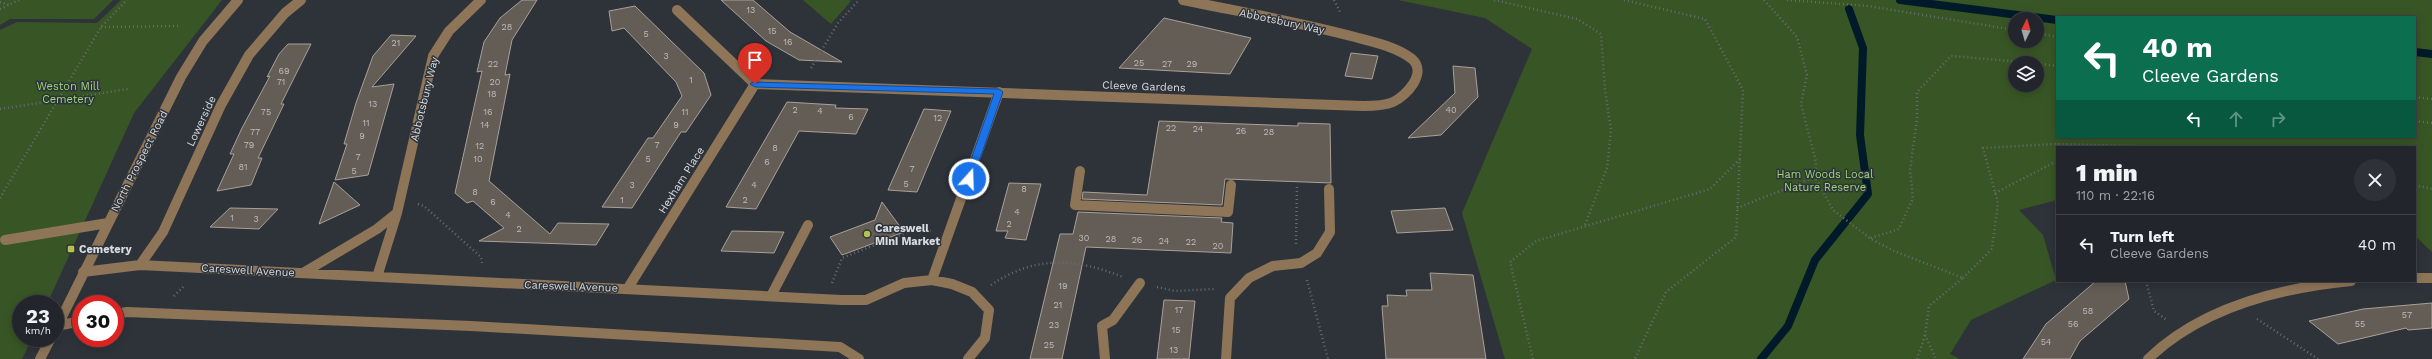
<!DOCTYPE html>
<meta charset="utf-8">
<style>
body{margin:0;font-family:"Work Sans",sans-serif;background:#2e3238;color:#f1f3f6;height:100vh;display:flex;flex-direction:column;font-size:15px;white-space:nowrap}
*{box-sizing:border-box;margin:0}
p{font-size:13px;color:#a2a5a9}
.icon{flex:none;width:22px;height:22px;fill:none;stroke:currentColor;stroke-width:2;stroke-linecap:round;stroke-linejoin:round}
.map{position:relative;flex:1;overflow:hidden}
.details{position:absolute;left:2056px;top:146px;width:360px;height:136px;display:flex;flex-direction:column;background:#22262c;border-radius:0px;box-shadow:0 2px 10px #0003,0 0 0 1px #3f4348}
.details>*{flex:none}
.banner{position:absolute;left:2056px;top:16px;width:360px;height:122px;border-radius:0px;box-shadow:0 2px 10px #0003,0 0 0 1px #3f4348;background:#0b6e4f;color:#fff;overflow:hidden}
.needle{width:26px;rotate:5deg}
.fabs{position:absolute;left:2008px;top:12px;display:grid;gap:8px}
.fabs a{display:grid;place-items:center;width:36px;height:36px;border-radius:50%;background:#22262c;box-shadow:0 2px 10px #0003,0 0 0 1px #3f4348;font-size:20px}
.speed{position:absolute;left:12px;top:295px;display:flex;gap:8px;font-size:20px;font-weight:700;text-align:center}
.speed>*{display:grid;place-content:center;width:52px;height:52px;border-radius:50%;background:#22262c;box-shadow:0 2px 10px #0003,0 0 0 1px #3f4348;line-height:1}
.speed small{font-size:10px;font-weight:400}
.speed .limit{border:6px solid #d22;background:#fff;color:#111}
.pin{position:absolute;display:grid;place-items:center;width:34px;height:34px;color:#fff;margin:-41px -17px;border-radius:50% 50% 50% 0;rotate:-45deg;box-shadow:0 0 4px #0007}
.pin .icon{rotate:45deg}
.me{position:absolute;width:44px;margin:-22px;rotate:20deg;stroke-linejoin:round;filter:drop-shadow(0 0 3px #0008)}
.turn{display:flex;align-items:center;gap:14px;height:84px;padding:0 20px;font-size:18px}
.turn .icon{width:52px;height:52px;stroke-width:2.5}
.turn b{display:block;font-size:28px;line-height:34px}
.lanes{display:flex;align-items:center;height:38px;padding:0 20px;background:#0003;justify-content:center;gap:20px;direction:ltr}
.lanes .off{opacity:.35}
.round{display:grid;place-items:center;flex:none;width:42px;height:42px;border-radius:21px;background:#2e3238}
.overview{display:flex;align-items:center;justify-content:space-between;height:68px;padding:0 20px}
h1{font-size:24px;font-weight:800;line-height:30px}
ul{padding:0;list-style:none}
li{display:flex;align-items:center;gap:12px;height:60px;padding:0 20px;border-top:1px solid #3f4348}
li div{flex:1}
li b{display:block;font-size:15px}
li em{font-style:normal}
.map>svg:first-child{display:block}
.green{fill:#385625;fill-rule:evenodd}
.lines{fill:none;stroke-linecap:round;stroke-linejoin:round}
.stream{stroke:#001a29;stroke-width:8}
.building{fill:#645d56;stroke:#a8a199}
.path{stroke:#676b71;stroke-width:2.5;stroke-dasharray:1 3;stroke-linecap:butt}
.minor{stroke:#8e7558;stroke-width:10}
.route{fill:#1a73e8;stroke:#114b97}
.poi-dot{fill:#b3c24b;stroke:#2e333a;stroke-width:1.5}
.labels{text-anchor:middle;stroke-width:3;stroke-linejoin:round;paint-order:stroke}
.number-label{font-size:9px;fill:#bbbcbe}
.street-label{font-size:11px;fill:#d8dce0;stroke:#2e333a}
.park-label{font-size:11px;fill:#9cd976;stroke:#2e333a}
.poi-label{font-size:11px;font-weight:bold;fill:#d8dce0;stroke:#2e333a;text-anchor:start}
</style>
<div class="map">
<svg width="2432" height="359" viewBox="0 0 2432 359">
<rect width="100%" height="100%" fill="#2e333a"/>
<path class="green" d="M0,0h113l-19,19h-84l-10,6z
M121,0h101l-88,113 -87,191h-26v34h11l-10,21h-22v-329l17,-8 80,1z
M803,0h46l2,1 -20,23z
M1398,0h1034v252l-17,-16v-89h-358v53l-38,10 24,25 13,45 -85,40 -21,34 10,5h-455l-43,-146 70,-164 -47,-31zM2057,17h358v120h-358zM2015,19h22v22h-22zM2015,63h22v22h-22z"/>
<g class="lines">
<path class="stream" d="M1900,0l157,20
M2415,52l17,2
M1761,359l27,-33 27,-66 53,-66 -8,-59 3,-87 -14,-39"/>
</g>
<path class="building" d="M522,0h15l-25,40 -7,35 5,-1 -21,107 61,53 8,-11 51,1 -13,21 -117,-4 25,-13 -31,-27 -6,2 -12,-10 27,-122 -5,1 7,-30 16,-24z
M721,0h32l37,32 52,30 -43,-2 -33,-19z
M635,6l69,67 7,22 -25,37h-5l-49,76 -30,-1 46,-69h5l29,-42 -6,-14 -52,-54 -12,3 -3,-20z
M1164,18l87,20 -21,36 -111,-6z
M391,35l25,1 -44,51 22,-3 -26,91 -33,5 12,-36h-3l12,-41 17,-47z
M288,44h23l-30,60h3l-26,54h4l-11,27 -34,6 17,-37h-4l12,-26 28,-52 -3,1 12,-23z
M1351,53l27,3 -6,23 -27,-3z
M1453,66l22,2 3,29 -37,38 -33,3 47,-45z
M787,102l49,3 -1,3 33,1 -12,25 -57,-3 -43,78 -30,-2z
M924,109l27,2 -34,81 -29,-2z
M1159,121l139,5v-3l32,1 1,59 -106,-4 -3,26 -140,-6 1,-7 64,3z
M334,182l26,23 -41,19z
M1009,183l32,1 -15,56 -21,-2 3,-7h-12z
M882,202l22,30 -62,23 -12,-18 45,-17z
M230,208l48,1 -19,20 -49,-2z
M1445,208l8,22 -56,3 -6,-22z
M1078,212l144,6 -1,4 12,1 -2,30 -145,-6 -24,112h-32l30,-125h13z
M732,231l52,1 -10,21 -53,-2z
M1430,273l43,2 13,84h-100l-4,-53h6l-1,-11 20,1 -1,-6h26z
M2096,281h29l4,18 -49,42 -10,18h-47l23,-35z
M1164,300l31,1 -6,58h-32z
M2432,303v25l-24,2 -2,-2 -68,16 -29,-23 54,-12z"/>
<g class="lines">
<path class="path" d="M1334,0l7,14
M1494,0l83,19 24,15 4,56 6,40 -4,38 -22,57
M1624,0l81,19 38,71 -7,147 -70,55 -31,67
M1764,0l33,37 10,38 -6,29 15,58 -1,15 18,33 38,29 23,12 69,27 -34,28 -4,29 11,24
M1787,0l81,6 147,24
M0,2l9,3
M0,9l19,-9
M101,27l78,-1
M2037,33l20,4
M2037,63l20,3
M811,68l27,-45 21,-23
M2415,97l17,2
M0,109l128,-20
M2415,121l17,2
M2415,185l17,4
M1995,193l62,-32
M0,198l101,-171 26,-27
M418,204l6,2 57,51 1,6
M1737,208l78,-31
M1871,238l28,-9 14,-31 -3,-28 7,-51v-27l34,-36 85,7
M1296,244l1,-57
M1963,278l29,-29 6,-46 -15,-55 72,-4 115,3
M1307,280l21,79
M2146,281l8,30 13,9
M832,283l10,-25 71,-28 18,1
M991,285c45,-30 84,-27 132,-8
M1157,287l18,4 40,-2
M174,296l11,-11
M2257,319l61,40
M1533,359l-23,-97 26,-21 174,-52 30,-30
M1917,359l8,-24"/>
<path class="minor" d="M677,10l78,74
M755,84l608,22c10,0 21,0 30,-4 13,-6 35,-29 19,-43 -15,-12 -38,-17 -57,-22 -56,-15 -114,-25 -172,-37
M1080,171l-5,34 153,7 3,-27
M5,240l103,-17
M140,265l23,-33 58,-127 28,-50 36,-42 16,-13
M83,272l57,-7 702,35h24l38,-17 28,-3 20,4 20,8 17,18 -4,28 -17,21
M303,273l74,-44 20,-16
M377,277l20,-64 36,-157 16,-25 32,-31
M2415,278h17
M932,280l67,-188
M628,288l127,-204
M771,296l37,-71
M115,314l12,-2 344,14 369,21 19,12
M57,326l24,-5
M55,331l126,-254 22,-36 35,-41
M40,359l11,-21
M1105,359l-3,-33 11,-6 27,-37
M1226,359l4,-61 19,-20 24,-12 28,-3 16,-10 13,-21 -1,-43
M2148,359c53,-51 131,-71 203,-78"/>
</g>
<path class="route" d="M752,82l247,7 4,3 -30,87 -4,3 -5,-3 30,-85 -239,-7 -5,-3z"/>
<g class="poi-dot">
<circle cx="867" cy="234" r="4"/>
<rect x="67" y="245" width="8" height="8" rx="2"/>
</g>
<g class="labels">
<g class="number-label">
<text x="751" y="13">13</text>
<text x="507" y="30">28</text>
<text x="772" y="34">15</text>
<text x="646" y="37">5</text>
<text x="788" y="45">16</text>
<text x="396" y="46">21</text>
<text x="666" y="59">3</text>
<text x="1139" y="66">25</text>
<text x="493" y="67">22</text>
<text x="1167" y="67">27</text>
<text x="1192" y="67">29</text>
<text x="284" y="74">69</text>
<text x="691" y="83">1</text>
<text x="281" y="85">71</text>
<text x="495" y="85">20</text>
<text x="492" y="97">18</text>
<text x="373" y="107">13</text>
<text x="795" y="113">2</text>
<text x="1451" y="113">40</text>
<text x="820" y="114">4</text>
<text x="266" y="115">75</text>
<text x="488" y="115">16</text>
<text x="685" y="115">11</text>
<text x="851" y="120">6</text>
<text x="938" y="121">12</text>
<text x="366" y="126">11</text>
<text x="485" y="128">14</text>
<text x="676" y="128">9</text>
<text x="1171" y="131">22</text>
<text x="1198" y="132">24</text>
<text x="1241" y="134">26</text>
<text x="255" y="135">77</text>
<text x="1269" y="135">28</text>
<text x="362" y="139">9</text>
<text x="249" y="148">79</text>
<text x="657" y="148">7</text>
<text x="480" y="149">12</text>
<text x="775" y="151">8</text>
<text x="358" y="160">7</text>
<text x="478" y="162">10</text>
<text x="648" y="162">5</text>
<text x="767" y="165">6</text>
<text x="243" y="170">81</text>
<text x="912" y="172">7</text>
<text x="354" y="174">5</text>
<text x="906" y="187">5</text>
<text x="632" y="188">3</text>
<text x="754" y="188">4</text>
<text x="1024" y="192">8</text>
<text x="475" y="195">8</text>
<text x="622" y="203">1</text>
<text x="745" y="203">2</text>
<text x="493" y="205">6</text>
<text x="1017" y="215">4</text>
<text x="508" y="218">4</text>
<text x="232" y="221">1</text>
<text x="256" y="222">3</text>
<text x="1009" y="227">2</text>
<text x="519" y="232">2</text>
<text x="1084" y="241">30</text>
<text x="1111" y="242">28</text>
<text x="1137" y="243">26</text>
<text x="1164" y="244">24</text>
<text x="1191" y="245">22</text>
<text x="1218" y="249">20</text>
<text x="1063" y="289">19</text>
<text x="1058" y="308">21</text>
<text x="1179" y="313">17</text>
<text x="2088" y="314">58</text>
<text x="2407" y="318">57</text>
<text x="2073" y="327">56</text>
<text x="2360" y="327">55</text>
<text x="1054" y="328">23</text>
<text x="1176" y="333">15</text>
<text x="2046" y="345">54</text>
<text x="1049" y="348">25</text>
<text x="1174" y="353">13</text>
</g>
<g class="street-label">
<text transform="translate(1282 21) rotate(12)" y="4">Abbotsbury Way</text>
<text transform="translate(1144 86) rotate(2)" y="4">Cleeve Gardens</text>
<text transform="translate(424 99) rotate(-76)" y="4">Abbotsbury Way</text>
<text transform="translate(201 121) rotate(-65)" y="4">Lowerside</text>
<text transform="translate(139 161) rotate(-63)" y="4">North Prospect Road</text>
<text transform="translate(681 180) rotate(-58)" y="4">Hexham Place</text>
<text transform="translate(248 270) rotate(3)" y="4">Careswell Avenue</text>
<text transform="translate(571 286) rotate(2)" y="4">Careswell Avenue</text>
</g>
<g class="park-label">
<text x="68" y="90">Weston Mill<tspan x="68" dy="13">Cemetery</tspan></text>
<text x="1825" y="178">Ham Woods Local<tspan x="1825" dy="13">Nature Reserve</tspan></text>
</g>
<g class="poi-label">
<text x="875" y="232">Careswell<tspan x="875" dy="13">Mini Market</tspan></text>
<text x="79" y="253">Cemetery</text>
</g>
</g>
</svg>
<div class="fabs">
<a><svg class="needle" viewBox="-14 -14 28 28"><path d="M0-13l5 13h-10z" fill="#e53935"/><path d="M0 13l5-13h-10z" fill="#a2a5a9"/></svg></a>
<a><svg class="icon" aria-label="layers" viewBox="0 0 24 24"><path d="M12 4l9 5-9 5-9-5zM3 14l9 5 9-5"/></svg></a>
</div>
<div class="speed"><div>23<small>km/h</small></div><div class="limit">30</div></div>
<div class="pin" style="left:755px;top:84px;background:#d93025"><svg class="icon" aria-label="arrive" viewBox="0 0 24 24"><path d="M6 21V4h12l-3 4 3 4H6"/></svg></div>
<svg class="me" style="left:969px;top:179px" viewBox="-20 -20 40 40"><circle r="17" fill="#1a73e8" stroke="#fff" stroke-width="3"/><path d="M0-11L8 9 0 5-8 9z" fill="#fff"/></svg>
<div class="banner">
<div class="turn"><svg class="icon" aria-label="left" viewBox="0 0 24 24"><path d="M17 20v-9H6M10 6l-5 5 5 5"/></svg><div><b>40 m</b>Cleeve Gardens</div></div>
<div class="lanes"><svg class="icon" aria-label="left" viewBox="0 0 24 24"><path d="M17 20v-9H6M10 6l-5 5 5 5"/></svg><svg class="icon off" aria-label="ahead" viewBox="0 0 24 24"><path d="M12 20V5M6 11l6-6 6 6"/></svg><svg class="icon off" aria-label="right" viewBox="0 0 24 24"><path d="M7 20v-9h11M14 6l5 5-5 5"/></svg></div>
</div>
<section class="details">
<div class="overview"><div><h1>1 min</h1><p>110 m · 22:16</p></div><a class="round"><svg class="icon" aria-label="close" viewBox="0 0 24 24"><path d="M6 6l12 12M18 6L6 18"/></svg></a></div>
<ul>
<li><svg class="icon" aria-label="left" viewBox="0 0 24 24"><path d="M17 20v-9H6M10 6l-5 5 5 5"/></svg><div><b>Turn left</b><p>Cleeve Gardens</p></div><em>40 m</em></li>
</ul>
</section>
</div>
